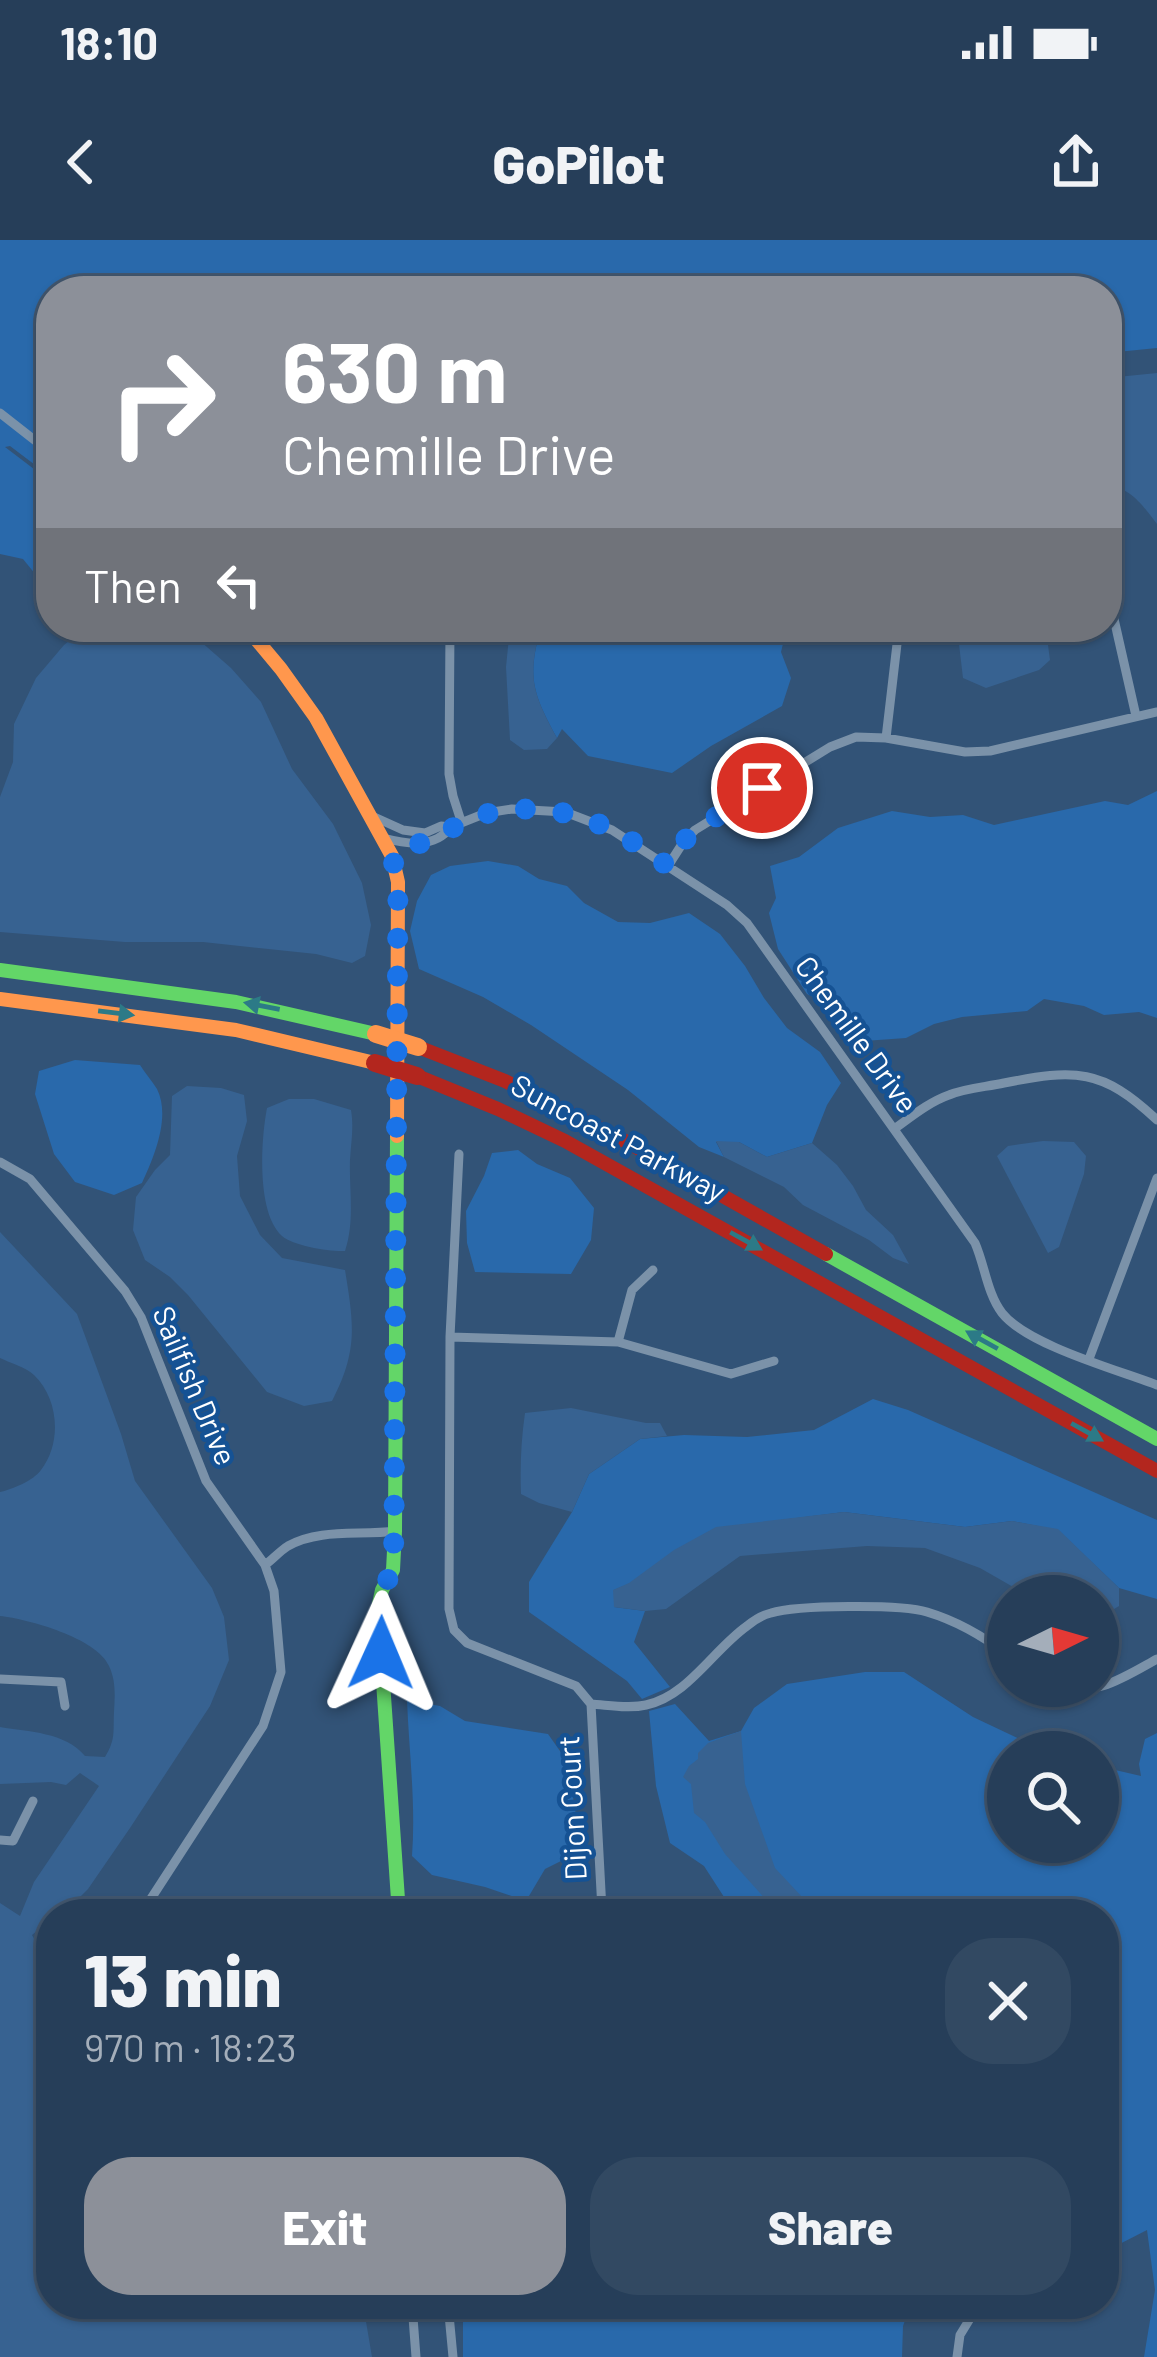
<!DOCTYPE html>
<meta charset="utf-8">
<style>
body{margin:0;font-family:Barlow,sans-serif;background:#324962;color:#f1f3f6;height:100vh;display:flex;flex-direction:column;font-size:45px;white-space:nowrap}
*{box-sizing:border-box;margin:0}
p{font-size:39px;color:#a4aeba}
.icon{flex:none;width:66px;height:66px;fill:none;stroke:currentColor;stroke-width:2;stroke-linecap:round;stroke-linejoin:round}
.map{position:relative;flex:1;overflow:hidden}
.details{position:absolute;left:36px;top:1659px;width:1083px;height:420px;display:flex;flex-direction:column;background:#263e59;border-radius:48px;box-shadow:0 3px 9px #0004,0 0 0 3px #42576f}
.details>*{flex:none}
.top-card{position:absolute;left:36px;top:36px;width:1086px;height:366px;border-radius:48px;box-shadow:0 3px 9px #0004,0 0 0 3px #42576f;background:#8c9099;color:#fff;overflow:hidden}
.needle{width:78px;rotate:85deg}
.tools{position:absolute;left:987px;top:1335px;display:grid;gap:24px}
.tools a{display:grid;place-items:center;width:132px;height:132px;border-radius:50%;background:#263e59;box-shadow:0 3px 9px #0004,0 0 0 3px #42576f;font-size:60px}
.pin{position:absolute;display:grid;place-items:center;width:102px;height:102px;color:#fff;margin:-51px;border:6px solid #fff;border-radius:50%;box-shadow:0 3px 12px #0007}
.me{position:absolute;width:132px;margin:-66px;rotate:1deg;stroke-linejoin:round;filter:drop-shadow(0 0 9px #0008)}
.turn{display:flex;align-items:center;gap:42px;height:252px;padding:0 48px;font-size:54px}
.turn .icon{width:156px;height:156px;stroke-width:2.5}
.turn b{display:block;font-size:84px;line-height:102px}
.then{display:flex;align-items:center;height:114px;padding:0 48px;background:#0003;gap:24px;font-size:45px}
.round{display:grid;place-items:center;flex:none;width:126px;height:126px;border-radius:48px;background:#324962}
.head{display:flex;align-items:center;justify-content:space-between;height:204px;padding:0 48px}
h1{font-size:72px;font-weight:800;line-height:90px}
.primary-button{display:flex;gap:24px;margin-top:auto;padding:24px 48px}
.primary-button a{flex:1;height:138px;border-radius:48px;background:#8c9099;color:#fff;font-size:48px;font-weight:800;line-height:138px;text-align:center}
.primary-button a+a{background:#324962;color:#f1f3f6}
.status{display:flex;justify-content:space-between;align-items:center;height:84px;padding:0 60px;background:#263e59;direction:ltr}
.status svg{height:33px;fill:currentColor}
header{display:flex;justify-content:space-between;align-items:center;height:156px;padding:0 48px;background:#263e59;font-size:54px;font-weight:800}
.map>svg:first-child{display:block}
.green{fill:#2969ab}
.water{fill:#376291}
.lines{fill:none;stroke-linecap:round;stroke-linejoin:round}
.street{stroke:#7b92a9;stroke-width:9}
.fast{stroke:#63d668;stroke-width:14}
.slow{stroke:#ff974d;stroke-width:14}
.jam{stroke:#b3261e;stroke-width:14}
.slow-bridge{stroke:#ff974d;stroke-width:18}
.jam-bridge{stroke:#b3261e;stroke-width:18}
.oneway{fill:#2c7a87}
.route{stroke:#1a73e8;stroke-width:21;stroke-dasharray:0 37.8}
.labels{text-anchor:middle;stroke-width:9;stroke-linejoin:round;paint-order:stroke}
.street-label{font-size:30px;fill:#fff;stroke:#155294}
</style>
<div class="status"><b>18:10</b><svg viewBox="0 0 49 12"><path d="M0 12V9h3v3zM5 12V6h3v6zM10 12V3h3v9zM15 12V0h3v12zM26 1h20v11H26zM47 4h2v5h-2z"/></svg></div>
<header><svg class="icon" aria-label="back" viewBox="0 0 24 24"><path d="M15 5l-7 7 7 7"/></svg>GoPilot<svg class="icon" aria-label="share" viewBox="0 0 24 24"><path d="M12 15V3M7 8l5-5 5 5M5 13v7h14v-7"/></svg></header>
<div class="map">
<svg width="1157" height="2117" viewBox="0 0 1157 2117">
<rect width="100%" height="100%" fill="#325377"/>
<path class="green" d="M0,0h1157v108l-50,5v-62h-1056v156l-6,-4 -12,1 18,15v18l-41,-31 -5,1 46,35v109h-2l-26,-32 -23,-5z
M541,387h246l-6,25 10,26 -9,28 -71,40 -39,27 -84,-17 -26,-27 -5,9c-25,-46 -30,-61 -16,-111z
M1157,551v227l-18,-6 -35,3 -20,-9 -40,-7 -17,12 -65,6 -28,7 -28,14 -56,4 -15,-17 -13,-24 -15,-7 -29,-45 -9,-36 7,-15 -6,-32 29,-9 39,-29 54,-17 38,6 33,-2 31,10 111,-24 23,4z
M488,621l30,5 21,13 28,7 17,17 34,19 32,1 39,-10 31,21 25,32 19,32 23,30 33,24 21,31 -14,22 -15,38 -45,14 -28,-15h-23l8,15 -25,-10 -71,-57 -97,-65 -48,-28 -64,-28 -9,-38 7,-30 14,-26 19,-9z
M75,820l65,5c5,8 12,16 17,24 14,28 -3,68 -15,94l-28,12 -39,-13 -21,-28 -19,-60 4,-23z
M518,910l19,14 33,14 24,30 -3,32 -20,34 -96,-2 -8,-29 -1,-32 18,-35 8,-23z
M873,1159l35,11 249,110v79l-38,-11 -61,-58 -46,-9 -47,6 -121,-15 -63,8 -167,70v17l31,4 -11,31 36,45 -28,12 -15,-18 -98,-69v-30l43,-70 17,-38 51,-35 44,-4 63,2 67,-7z
M865,1432h39l69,45 74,35h-39v90h90v-76l43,10 -2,-12 6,-25 12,-6v624h-13l11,-67 -8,-60 -43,22v-338h-369l-31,-48 -34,-23 -14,-57 -7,-75 26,-7 34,37 32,-10 13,-23 33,-24z
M407,1460l33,6 25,15 83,13 19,27 14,84 -16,14 -20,10 -19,32 -41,-14 -53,-12 -20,-19c4,-52 -3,-104 -5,-156z
M463,2064h448l-8,22 -1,31h-439z"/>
<path class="water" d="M1157,133v151c-13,-17 -27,-38 -50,-38v-108z
M87,387h97l47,41 30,34 31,67 41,55 29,59 9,42 -6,31 -13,7 -36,-9 -113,-12h-78l-125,-10v-135l13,-35 1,-38 22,-46 28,-33z
M510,387h31c-14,50 -9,65 16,111l-10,11 -23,1 -14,-10 -4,-73z
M957,387h73l18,18 2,15 -11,10 -53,18 -23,-10z
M187,846l34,2 23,7 3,26 -10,35 3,40 20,39 22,23 63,12c9,55 13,81 -13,131l-28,5 -37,-14 -79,-97 -18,-18 -25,-17 -12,-30 3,-33 19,-27 15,-15 2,-59z
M289,859h25l37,11c3,18 0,32 -1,50 -1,32 5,60 -5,91 -14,1 -52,-5 -63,-15 -26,-23 -21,-97 -15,-128z
M716,901l23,1 28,15 45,-14 25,22 16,21 13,24 27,25 16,29 -16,-6 -24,-18 -66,-35 -19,-18 -60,-30z
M1043,901l31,1 12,14 -2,18 -25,73 -11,6 -51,-97 11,-10z
M0,992l77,82 44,120 14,47 77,107 12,29 5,43 -19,46 -80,122 -42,61 -16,16v9h-21v14l-7,-3 -12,10 19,34v335h312l9,53h-372v-454l20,13 14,-34 65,-96 -19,-13 -14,12 -15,-3 -51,2v-57c29,5 65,5 85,29l20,1c11,-18 8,-25 9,-45 1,-17 2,-31 -5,-46 -12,-28 -81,-47 -109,-50v-124c13,-3 33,-11 41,-22 21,-27 18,-71 -7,-95 -8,-8 -24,-12 -34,-17z
M571,1168l75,15h14l7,13 -27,3 -51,35 -17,38 -33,-9 -18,-9c-1,-27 0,-53 4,-81z
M844,1272l121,15 47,-6 46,8 61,59v18l-21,13v-23h-69l-49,-28 -55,-20 -58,-2 -127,10 -74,53 -21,2 -31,-4 -1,-17 16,-7 45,-33 42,-23z
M741,1491l4,53 30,84 43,46h-35l-7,-3 -51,-57 -20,-32 -11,-9 -3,-29 -8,-7 6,-11 9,-7v-6l10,-10z"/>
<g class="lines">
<path class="street" d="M0,173l51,40
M1107,348l29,128
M450,387l-1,147 4,22 8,25
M886,498l13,-111
M372,576l31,14 22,3 16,-7 10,1 35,-14 26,-4 53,3 47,18 115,75 20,18 228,320c10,23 12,50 27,70 25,32 116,57 155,72
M383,598c24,6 51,11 68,-11
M668,626l16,-25 11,-11 135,-83 26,-10 30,1 79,14 25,-1 167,-39
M894,889c17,-12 35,-27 55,-34 17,-7 37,-8 55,-12 71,-14 98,-15 153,37
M459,914l-9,183 -1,272 5,21 13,13 109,43 15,18c17,1 38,5 55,1 42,-9 67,-55 101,-79 6,-5 16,-11 24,-13 25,-8 131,-9 156,-1 30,9 56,24 81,43
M0,922l30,17 95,112 16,26 65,164 59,84 9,26 7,81 -18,54 -122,188
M450,1097l168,5 113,32 43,-13
M618,1102l14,-52 21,-20
M1089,1119l68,-181
M265,1325c8,-6 15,-14 23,-19 32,-18 72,-10 107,-15
M0,1439l61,3 4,24
M1057,1446c36,13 69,-10 100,-27
M591,1464l11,206
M0,1600l13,1 20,-40
M557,1674l45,-4 47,1 5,3
M412,2064l4,53
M448,2064l5,53
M957,2117l3,-22 19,-31"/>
<path class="fast" d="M0,730l236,32 140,32
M397,896l-2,395 -2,39 -11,20 -4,19 21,305
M826,1014l331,185"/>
<path class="slow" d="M246,387l35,42 35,49 76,138 6,26 -1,254
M0,759l236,31 139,33"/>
<path class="jam" d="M418,807l87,34 120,60 201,113
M417,836l81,33 67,32 592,330"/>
<path class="slow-bridge" d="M376,794l42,13"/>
<path class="jam-bridge" d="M375,823l42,13"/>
</g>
<defs><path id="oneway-solid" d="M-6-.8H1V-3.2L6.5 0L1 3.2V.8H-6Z" transform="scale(3)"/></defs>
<g class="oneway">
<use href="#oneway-solid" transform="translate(262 766) rotate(-169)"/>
<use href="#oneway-solid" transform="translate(116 773) rotate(7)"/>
<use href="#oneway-solid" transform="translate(746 1001) rotate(29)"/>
<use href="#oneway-solid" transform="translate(982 1100) rotate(-151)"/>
<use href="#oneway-solid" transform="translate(1087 1192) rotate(29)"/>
</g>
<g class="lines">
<path class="route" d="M381,1413l-3,-44 4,-19 11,-20 1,-39 4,-649 -6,-26c12,-2 15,-6 25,-11 8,-5 18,-4 26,-9 9,-6 12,-12 23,-16 48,-18 101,-13 146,10 20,10 38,24 56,36l16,-25 11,-11 67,-42"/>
</g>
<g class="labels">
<g class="street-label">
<text transform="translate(856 795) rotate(54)" y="10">Chemille Drive</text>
<text transform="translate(618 899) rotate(28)" y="10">Suncoast Parkway</text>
<text transform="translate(194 1146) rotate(67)" y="10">Sailfish Drive</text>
<text transform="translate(573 1568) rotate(-93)" y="10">Dijon Court</text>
</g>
</g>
</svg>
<div class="tools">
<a><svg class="needle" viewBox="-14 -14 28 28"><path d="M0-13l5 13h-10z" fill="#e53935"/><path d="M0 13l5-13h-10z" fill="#a4aeba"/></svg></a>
<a><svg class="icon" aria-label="search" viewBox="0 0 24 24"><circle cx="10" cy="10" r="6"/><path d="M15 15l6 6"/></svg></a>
</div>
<div class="pin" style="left:762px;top:548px;background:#d93025"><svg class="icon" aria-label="arrive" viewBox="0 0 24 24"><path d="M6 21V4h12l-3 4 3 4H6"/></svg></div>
<svg class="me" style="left:381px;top:1413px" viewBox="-20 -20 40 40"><path d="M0-17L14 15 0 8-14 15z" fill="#1a73e8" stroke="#fff" stroke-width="4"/></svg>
<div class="top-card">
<div class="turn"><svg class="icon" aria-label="right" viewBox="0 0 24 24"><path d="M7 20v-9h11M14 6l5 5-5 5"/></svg><div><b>630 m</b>Chemille Drive</div></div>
<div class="then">Then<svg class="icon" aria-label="left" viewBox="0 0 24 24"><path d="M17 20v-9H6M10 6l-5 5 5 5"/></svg></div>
</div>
<section class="details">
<div class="head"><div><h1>13 min</h1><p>970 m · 18:23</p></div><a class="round"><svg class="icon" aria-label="close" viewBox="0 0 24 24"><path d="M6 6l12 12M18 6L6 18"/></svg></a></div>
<div class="primary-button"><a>Exit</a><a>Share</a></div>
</section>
</div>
